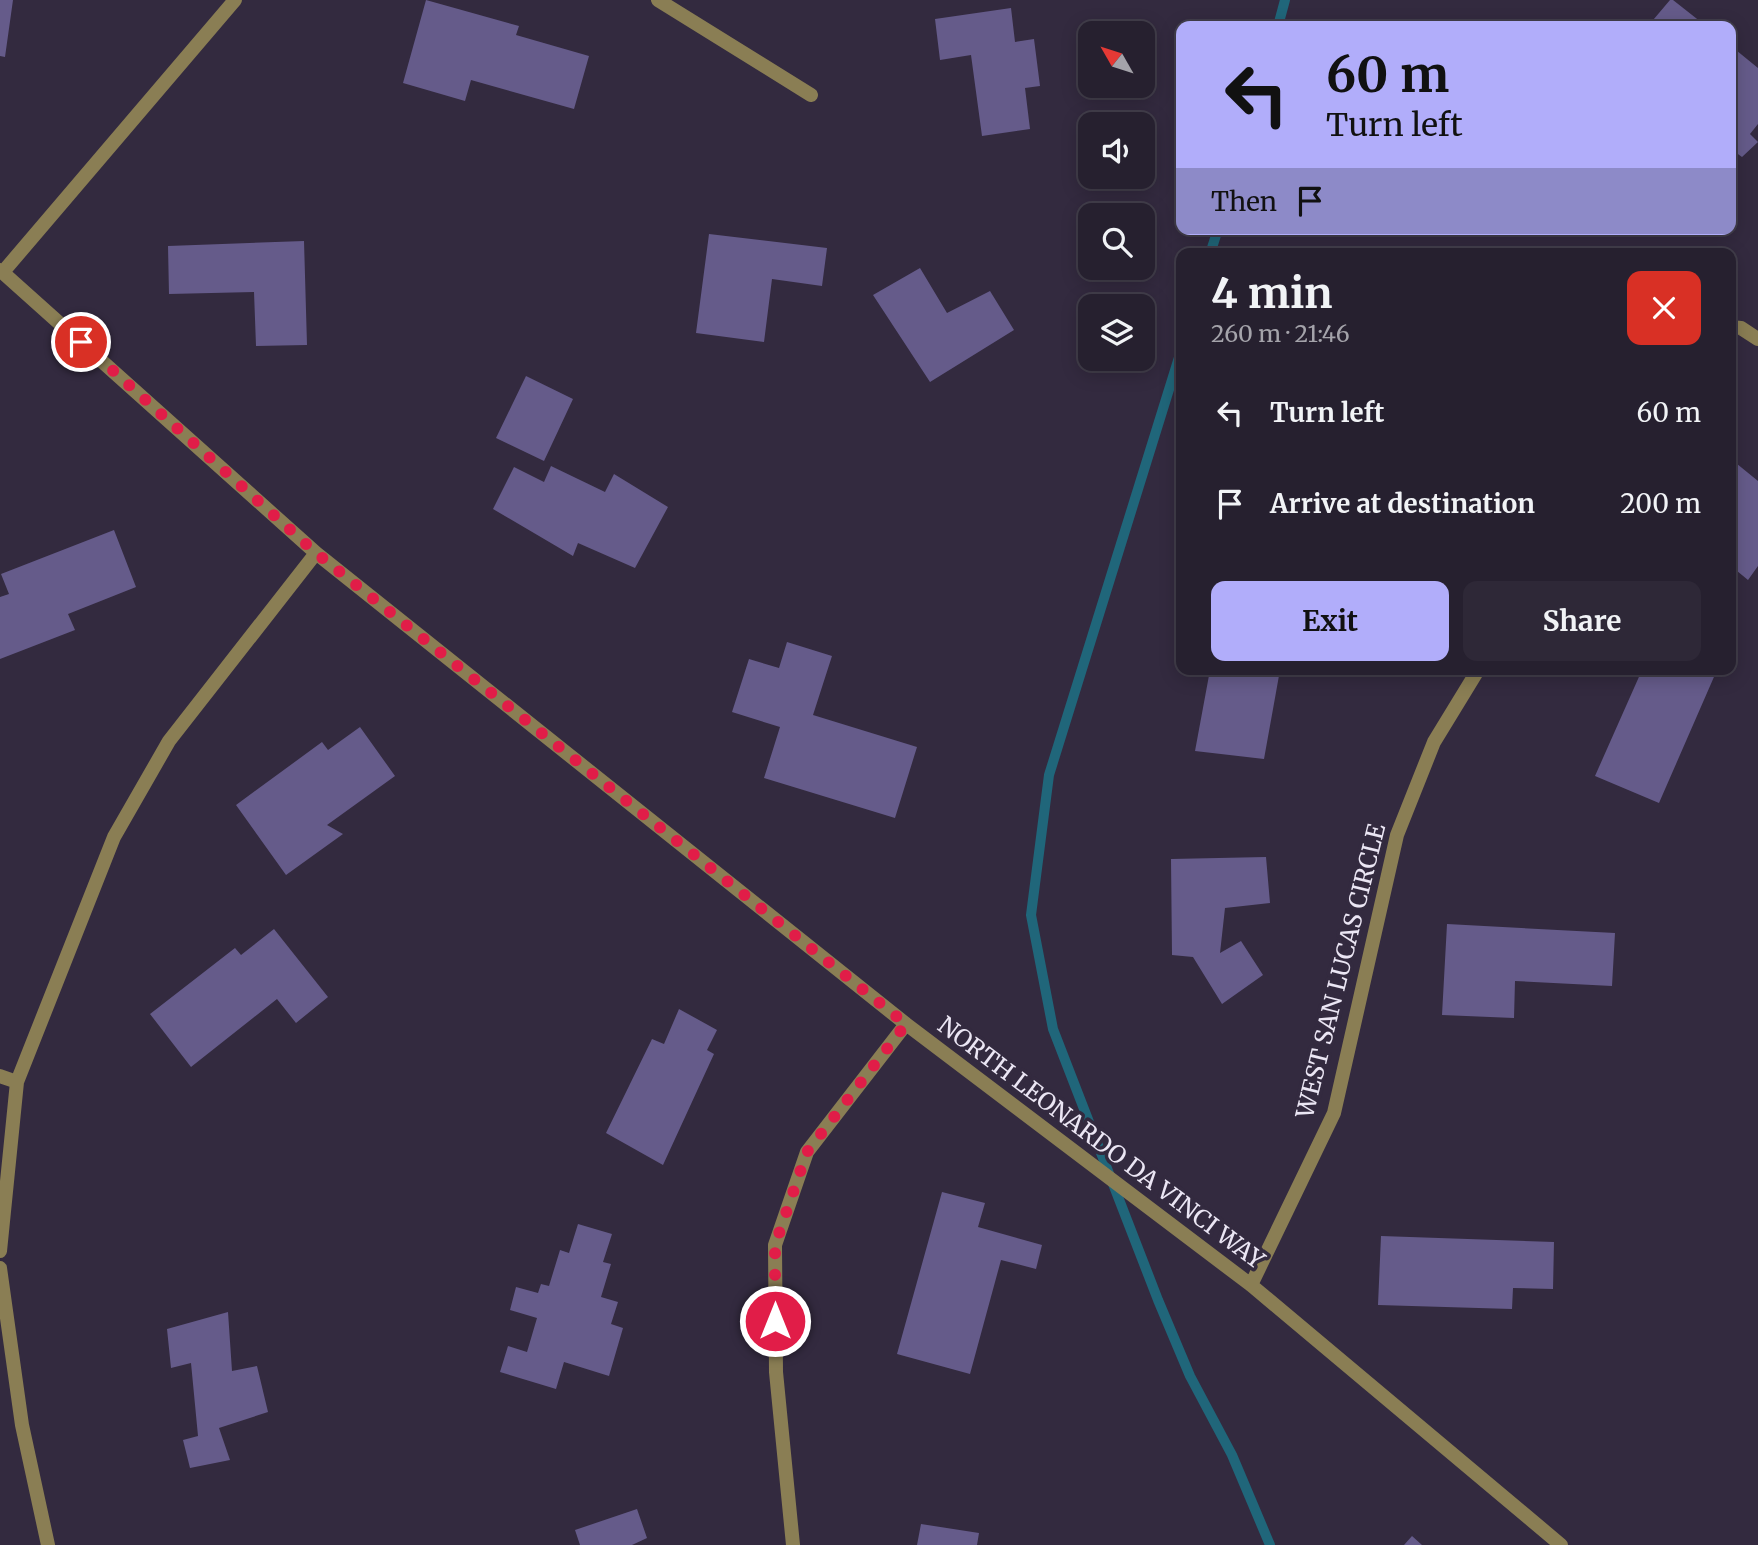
<!DOCTYPE html>
<meta charset="utf-8">
<style>
body{margin:0;font-family:Merriweather,serif;background:#2e2837;color:#f1f3f6;height:100vh;display:flex;flex-direction:column;font-size:26px;white-space:nowrap}
*{box-sizing:border-box;margin:0}
p{font-size:23px;color:#a4a3aa}
.icon{flex:none;width:38px;height:38px;fill:none;stroke:currentColor;stroke-width:2;stroke-linecap:round;stroke-linejoin:round}
.map{position:relative;flex:1;overflow:hidden}
.details{position:absolute;left:1176px;top:248px;width:560px;height:427px;display:flex;flex-direction:column;background:#26202f;border-radius:14px;box-shadow:0 4px 18px #0003,0 0 0 2px #423e4b}
.details>*{flex:none}
.banner{position:absolute;left:1176px;top:21px;width:560px;height:214px;border-radius:14px;box-shadow:0 4px 18px #0003,0 0 0 2px #423e4b;background:#b1adfa;color:#111;overflow:hidden}
.needle{width:46px;rotate:309deg}
.tools{position:absolute;left:1078px;top:21px;display:grid;gap:14px}
.tools a{display:grid;place-items:center;width:77px;height:77px;border-radius:14px;background:#26202f;box-shadow:0 4px 18px #0003,0 0 0 2px #423e4b;font-size:35px}
.pin{position:absolute;display:grid;place-items:center;width:60px;height:60px;color:#fff;margin:-30px;border:4px solid #fff;border-radius:50%;box-shadow:0 2px 7px #0007}
.me{position:absolute;width:77px;margin:-38px;rotate:0deg;stroke-linejoin:round;filter:drop-shadow(0 0 5px #0008)}
.turn{display:flex;align-items:center;gap:24px;height:147px;padding:0 35px;font-size:32px}
.turn .icon{width:91px;height:91px;stroke-width:2.5}
.turn b{display:block;font-size:49px;line-height:60px}
.then{display:flex;align-items:center;height:66px;padding:0 35px;background:#0003;gap:14px;font-size:26px}
.round{display:grid;place-items:center;flex:none;width:74px;height:74px;border-radius:14px;background:#2e2837}
.head{display:flex;align-items:center;justify-content:space-between;height:119px;padding:0 35px}
h1{font-size:42px;font-weight:700;line-height:52px}
.cta{display:flex;gap:14px;margin-top:auto;padding:14px 35px}
.cta a{flex:1;height:80px;border-radius:14px;background:#b1adfa;color:#111;font-size:28px;font-weight:700;line-height:80px;text-align:center}
.cta a+a{background:#2e2837;color:#f1f3f6}
ul{padding:0;list-style:none}
li{display:flex;align-items:center;gap:21px;height:91px;padding:0 35px}
li div{flex:1}
li b{display:block;font-size:26px}
li em{font-style:normal}
.map>svg:first-child{display:block}
.lines{fill:none;stroke-linecap:round;stroke-linejoin:round}
.stream{stroke:#20667a;stroke-width:10}
.building{fill:#655b8a}
.service{stroke:#8a7e54;stroke-width:14}
.minor{stroke:#8a7e54;stroke-width:14}
.route{stroke:#e11d48;stroke-width:12;stroke-dasharray:0 21.6}
.labels{text-anchor:middle;stroke-width:7;stroke-linejoin:round;paint-order:stroke}
.street-label{font-size:24px;fill:#ebe6f4;stroke:#332a3f}
</style>
<div class="map">
<svg width="1758" height="1545" viewBox="0 0 1758 1545">
<rect width="100%" height="100%" fill="#332a3f"/>
<g class="lines">
<path class="stream" d="M1278,26l7,-26
M1210,254l8,-25
M1181,351l-132,424 -18,140 22,114 105,271 32,76 42,79 38,90"/>
</g>
<path class="building" d="M0,0h13l-8,57 -5,-1z
M426,0l93,26 -3,9 73,21 -15,53 -103,-29 -6,21 -62,-18z
M1670,0h3l33,26h-58z
M1011,8l4,34 19,-3 6,47 -15,2 5,41 -48,7 -11,-81 -31,5 -5,-41z
M1731,46l27,22v56l-8,10 8,8 -16,15 -11,-8z
M709,234l118,14 -5,38 -50,-7 -8,63 -68,-9z
M304,241l3,104 -51,1 -2,-54 -85,2 -1,-48z
M920,268l27,45 43,-22 24,39 -84,52 -57,-87z
M526,376l47,23 -29,62 -48,-23z
M1731,459l27,22v85l-10,14 -17,-14z
M551,466l54,26 9,-18 54,33 -33,61 -57,-25 -5,13 -80,-47 21,-42 30,15z
M114,530l22,57 -68,27 7,16 -75,29v-62l9,-3 -8,-20z
M787,642l45,14 -19,59 104,32 -22,71 -131,-40 16,-51 -48,-15 17,-53 30,9z
M1210,670h70l-16,89 -69,-8z
M1642,670h75l-58,133 -64,-27z
M360,727l35,49 -68,49 16,9 -57,41 -50,-70 86,-63 6,8z
M1266,857l4,46 -45,5 -5,45 21,-12 22,34 -41,29 -29,-47 -21,-2 -1,-96z
M1447,924l168,9 -3,53 -97,-5 -1,37 -72,-3z
M274,929l54,68 -32,26 -19,-24 -86,68 -41,-53 85,-66 6,7z
M679,1009l38,21 -10,20 7,4 -51,111 -57,-32 46,-94 12,5z
M942,1192l43,11 -7,24 64,18 -6,24 -35,-9 -31,114 -73,-20z
M578,1224l34,10 -9,28 8,2 -10,33 17,5 -7,22 12,4 -14,48 -45,-14 -8,27 -56,-17 8,-26 19,6 10,-34 -27,-8 6,-23 22,6 3,-9 8,2 11,-36 9,3z
M1381,1236l173,6 -1,47 -40,-1 -1,21 -134,-4z
M228,1312l4,59 25,-5 11,46 -49,16 11,32 -40,8 -7,-28 15,-4 -7,-73 -20,5 -4,-39z
M637,1509l10,29 -15,7h-52l-5,-15z
M921,1524l58,9 -2,12h-60z
M1412,1536l10,9h-18z"/>
<g class="lines">
<path class="service" d="M1731,327l10,1 17,11"/>
<path class="minor" d="M658,0l153,95
M0,270l316,283 590,471 345,261 310,260
M3,272l232,-272
M0,1076l17,6
M0,1251l17,-169 97,-245 55,-96 147,-188
M0,1268l22,157 26,120
M1251,1285l83,-172 63,-278 37,-93 44,-72
M793,1545l-17,-173 -1,-127 32,-93 99,-128"/>
</g>
<g class="lines">
<path class="route" d="M81,342l235,211 590,471 -99,128 -32,93v76"/>
</g>
<g class="labels">
<g class="street-label">
<text transform="translate(1341 971) rotate(-76)" y="8">WEST SAN LUCAS CIRCLE</text>
<text transform="translate(1101 1143) rotate(37)" y="8">NORTH LEONARDO DA VINCI WAY</text>
</g>
</g>
</svg>
<div class="tools">
<a><svg class="needle" viewBox="-14 -14 28 28"><path d="M0-13l5 13h-10z" fill="#e53935"/><path d="M0 13l5-13h-10z" fill="#a4a3aa"/></svg></a>
<a><svg class="icon" aria-label="sound" viewBox="0 0 24 24"><path d="M4 9h4l5-4v14l-5-4H4zM17 9q2 3 0 6"/></svg></a>
<a><svg class="icon" aria-label="search" viewBox="0 0 24 24"><circle cx="10" cy="10" r="6"/><path d="M15 15l6 6"/></svg></a>
<a><svg class="icon" aria-label="layers" viewBox="0 0 24 24"><path d="M12 4l9 5-9 5-9-5zM3 14l9 5 9-5"/></svg></a>
</div>
<div class="pin" style="left:81px;top:342px;background:#d93025"><svg class="icon" aria-label="arrive" viewBox="0 0 24 24"><path d="M6 21V4h12l-3 4 3 4H6"/></svg></div>
<svg class="me" style="left:775px;top:1321px" viewBox="-20 -20 40 40"><circle r="17" fill="#e11d48" stroke="#fff" stroke-width="3"/><path d="M0-11L8 9 0 5-8 9z" fill="#fff"/></svg>
<div class="banner">
<div class="turn"><svg class="icon" aria-label="left" viewBox="0 0 24 24"><path d="M17 20v-9H6M10 6l-5 5 5 5"/></svg><div><b>60 m</b>Turn left</div></div>
<div class="then">Then<svg class="icon" aria-label="arrive" viewBox="0 0 24 24"><path d="M6 21V4h12l-3 4 3 4H6"/></svg></div>
</div>
<section class="details">
<div class="head"><div><h1>4 min</h1><p>260 m · 21:46</p></div><a class="round" style="background:#d93025;color:#fff"><svg class="icon" aria-label="close" viewBox="0 0 24 24"><path d="M6 6l12 12M18 6L6 18"/></svg></a></div>
<ul>
<li><svg class="icon" aria-label="left" viewBox="0 0 24 24"><path d="M17 20v-9H6M10 6l-5 5 5 5"/></svg><div><b>Turn left</b></div><em>60 m</em></li>
<li><svg class="icon" aria-label="arrive" viewBox="0 0 24 24"><path d="M6 21V4h12l-3 4 3 4H6"/></svg><div><b>Arrive at destination</b></div><em>200 m</em></li>
</ul>
<div class="cta"><a>Exit</a><a>Share</a></div>
</section>
</div>
